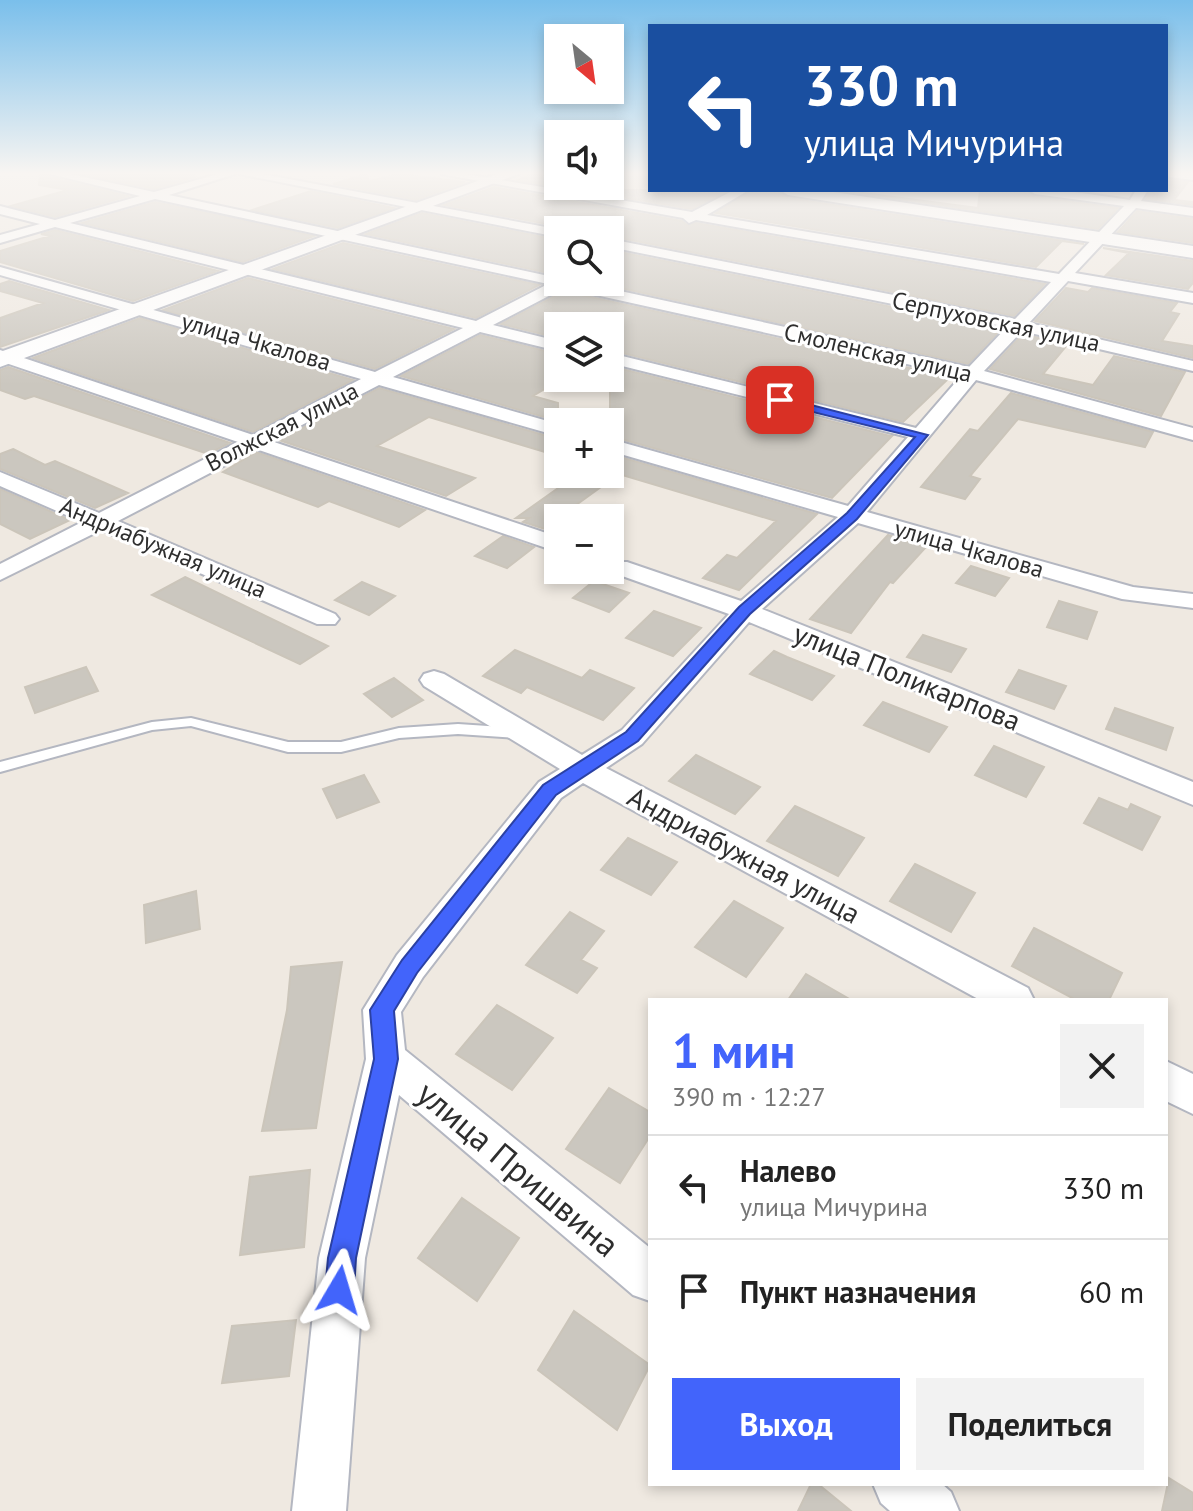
<!DOCTYPE html>
<html lang="ru">
<meta charset="utf-8">
<style>
body{margin:0;font-family:"PT Sans",sans-serif;background:#f2f2f2;color:#222;height:100vh;display:flex;flex-direction:column;font-size:30px;white-space:nowrap}
*{box-sizing:border-box;margin:0}
p{font-size:26px;color:#767676}
.icon{flex:none;width:44px;height:44px;fill:none;stroke:currentColor;stroke-width:2;stroke-linecap:round;stroke-linejoin:round}
.map{position:relative;flex:1;overflow:hidden}
.panel{position:absolute;left:648px;top:998px;width:520px;height:488px;display:flex;flex-direction:column;background:#fff;border-radius:0px;box-shadow:0 4px 12px #0003}
.panel>*{flex:none}
.guide{position:absolute;left:648px;top:24px;width:520px;height:168px;border-radius:0px;box-shadow:0 4px 12px #0003;background:#1a4fa0;color:#fff;overflow:hidden}
.needle{width:52px;rotate:151deg}
.controls{position:absolute;left:544px;top:24px;display:grid;gap:16px}
.controls a{display:grid;place-items:center;width:80px;height:80px;border-radius:0px;background:#fff;box-shadow:0 4px 12px #0003;font-size:40px}
.pin{position:absolute;display:grid;place-items:center;width:68px;height:68px;color:#fff;margin:-34px;border-radius:16px;box-shadow:0 4px 12px #0006}
.me{position:absolute;width:88px;margin:-44px;rotate:7deg;stroke-linejoin:round;filter:drop-shadow(0 0 6px #0008)}
.turn{display:flex;align-items:center;gap:28px;height:168px;padding:0 24px;font-size:36px}
.turn .icon{width:104px;height:104px;stroke-width:2.5}
.turn b{display:block;font-size:56px;line-height:68px}
.round{display:grid;place-items:center;flex:none;width:84px;height:84px;border-radius:0px;background:#f2f2f2}
.overview{display:flex;align-items:center;justify-content:space-between;height:136px;padding:0 24px}
h1{font-size:48px;font-weight:600;line-height:60px;color:#4264fb}
.action{display:flex;gap:16px;margin-top:auto;padding:16px 24px}
.action a{flex:1;height:92px;border-radius:0px;background:#4264fb;color:#fff;font-size:32px;font-weight:600;line-height:92px;text-align:center}
.action a+a{background:#f2f2f2;color:#222}
ul{padding:0;list-style:none}
li{display:flex;align-items:center;gap:24px;height:104px;padding:0 24px;border-top:2px solid #e0e0e0}
li div{flex:1}
li b{display:block;font-size:30px}
li em{font-style:normal}
.map>svg:first-child{display:block}
.education{fill:#f0e6d1}
.building{fill:#cbc7bf;stroke:#cbc5ba;stroke-width:2}
.lines{fill:none;stroke-linecap:round;stroke-linejoin:round}
.lane-casing{stroke:#b4b7c1;stroke-width:4}
.street-casing{stroke:#b4b7c1;stroke-width:4}
.secondary-casing{stroke:#b4b7c1;stroke-width:4}
.lane{fill:#fff;fill-rule:evenodd}
.street{fill:#fff;fill-rule:evenodd}
.secondary{fill:#fff;fill-rule:evenodd}
.route{fill:#4264fb;stroke:#2b41a3;stroke-width:2}
.labels{text-anchor:middle;stroke-width:6;stroke-linejoin:round;paint-order:stroke}
.far-street-label{font-size:24px;fill:#2e2e2e;stroke:#fff}
.street-label{font-size:28px;fill:#2e2e2e;stroke:#fff}
.near-street-label{font-size:34px;fill:#2e2e2e;stroke:#fff}
</style>
<div class="map">
<svg width="1193" height="1511" viewBox="0 0 1193 1511">
<rect width="100%" height="100%" fill="#efe9e1"/>
<path class="education" d="M522,174h36v12h52v-12h40v16h82l-43,21 -185,-31z"/>
<path class="building" d="M40,174h7l2,3 79,19 -73,21 -44,-11 57,-16 -29,-5z
M83,174h111l1,3 -41,12z
M366,174l3,7 31,-7 65,8 -49,18 -83,-16z
M532,174l26,5v7h44l-8,4h134l-36,19 -174,-29z
M1166,178l22,4 -14,18 19,2v3l-47,-6 5,-9h15z
M494,187l188,34 5,4 9,-2 349,61 -31,32 -404,-80v-6h-45l-2,-3 -119,-22z
M752,190h25l11,8 296,46 -22,-3 -26,26 -320,-54z
M840,190l138,18 2,-18h46l9,7 83,11 -20,21z
M311,191l83,17 -56,20 -86,-18z
M155,202l159,34 -71,26 -161,-39z
M1137,211l56,8v24l-75,-11z
M422,213l136,27v35l-192,-41z
M55,230l163,41 -85,30 -133,-39v-11l50,-15 -9,-2z
M343,243l196,42 -63,33 -203,-49z
M1103,248l90,13v22l-5,6 -82,-14 23,-22z
M610,250l391,79 -33,35 -375,-82h17z
M248,278l206,51 -79,40 -212,-59z
M9,281l100,29 -109,37v-29l43,-15 -43,-12v-7z
M1066,288l22,4 4,-4 85,15 -7,9 9,2 -17,27 31,5v12l-158,-37z
M564,291l386,86 -47,45 -293,-72v-24h-52v12l-57,-14z
M140,318l213,62 -100,52 -220,-74z
M1023,334l44,11 -24,29 50,11 21,-29 71,16 -24,44 -171,-47z
M480,335l78,19v27l-25,15 25,7v18l-157,-45z
M610,366l280,70h2l-60,62 -222,-62z
M8,367l222,76 -22,11 -174,-58 -9,3 -25,-9v-20z
M379,388l179,51v17l-129,-39 -52,29 98,32 -29,18 -167,-56z
M1011,393l142,39 -8,15 -127,-28 -48,57 10,3 -15,20 -44,-12 49,-58 8,2z
M13,449l32,16 10,-4 73,32 -33,15 -95,-39v-15z
M256,452l169,58 -26,17 -70,-26 -11,6 -95,-35z
M610,454l207,60 -78,76 -36,-12 24,-23 10,3 39,-37 -157,-47 -61,44v11l-4,3 -31,-10 6,-4h-13l62,-44h41l-9,-3z
M0,489l70,31 -40,19 -30,-15z
M888,535l38,12 -33,36 -3,-1 -39,51 -41,-14z
M503,536l31,11 -27,21 -32,-12z
M971,566l38,12 -14,18 -39,-13z
M185,577l143,69 -28,18 -148,-69z
M594,581l35,12 -20,19 -36,-14z
M362,582l33,14 -26,19 -34,-15z
M1059,601l38,11 -10,27 -40,-12z
M654,611l47,17 -28,28 -47,-18z
M923,635l43,14 -15,23 -44,-15z
M515,650l67,28 8,-8 44,18 -31,32 -76,-33 -6,6 -38,-17z
M774,651l13,6 47,19 -22,24 -62,-26z
M86,667l12,24 -63,22 -10,-26z
M1019,670l47,16 -12,23 -48,-17z
M394,678l29,22 -31,17 -28,-23z
M883,702l64,25 -18,25 -65,-27z
M1115,708l58,20 -7,22 -60,-21z
M994,746l50,21 -18,30 -51,-22z
M696,755l64,32 -25,27 -66,-33z
M364,775l15,27 -42,16 -14,-29z
M1099,798l29,12 3,-6 29,13 -18,33 -58,-27z
M795,806l69,32 -26,38 -71,-35z
M628,838l49,24 -26,33 -50,-25z
M915,864l60,29 -24,39 -61,-31z
M196,891l4,38 -54,14 -2,-38z
M734,901l49,27 -37,49 -51,-30z
M570,912l34,19 -23,29 16,8 -20,25 -51,-28z
M1034,928l88,45 -13,27h-33l-64,-34z
M342,962l-26,166 -54,3 25,-121 4,-43z
M806,974l45,26h-63z
M497,1005l56,33 -41,52 -56,-36z
M609,1088l41,24v24l-30,47 -54,-34z
M310,1170l-6,77 -64,8 10,-78z
M462,1198l57,40 -42,63 -59,-43z
M574,1311l76,54 -33,65 -79,-60z
M296,1320l-7,56 -67,7 10,-57z
M1169,1478l24,15v18h-31z
M811,1484h7l33,27h-53z"/>
<g class="lines">
<g class="lane-casing">
<path id="lane" d="M191,718l97,24h53l58,-14 59,-4 59,4 7,5 -7,5 -59,-4 -59,4 -58,14h-53l-97,-26 -39,4 -152,42v-10l152,-40z"/>
</g>
<g class="street-casing">
<path id="street" d="M50,174h20l84,18 64,-18h17l-66,21 389,83v4h21l390,85 38,-40 -397,-80v-8l405,80 36,-37 -355,-62 -7,3 -6,-5 -242,-44h24l227,38 42,-22h15l-42,25 352,59 65,-68 -89,-12 -6,-4h31l70,10 6,-10h12l-7,11 52,7v8l-57,-8 -61,65 118,20v10l-125,-22 -39,42 164,38v10l-171,-40 -38,40 209,57v12l-217,-60 -109,132 266,75 60,7v14l-71,-9 -264,-76 -96,86 431,173v23l-444,-183 -107,122 -36,24 422,220 6,12h-54l-397,-217 -22,15 -138,179 -22,35 4,38 245,198v53l-17,-6 -234,-200 -34,163 -19,253h-54l27,-253 47,-199 -3,-49 34,-55 142,-173 21,-13 -136,-83 -4,-6 4,-6 10,-3 10,3 138,81 40,-25 107,-116 -118,-42v-10h16l114,39 97,-84 -228,-66v-12l238,67 60,-69 -298,-74v-10l306,75 45,-52 -397,-88 -71,37 65,16v10l-78,-19 -87,45 165,47v12l-179,-51 -108,56 287,96v15l-302,-103 -138,72 217,93 4,5 -4,5h-18l-216,-94 -101,50v-16l82,-42 -82,-36v-14l99,41 139,-71 -238,-81v-11l253,85 108,-56 -361,-104v-8l375,105 88,-44 -408,-101 -55,16v-8l40,-11 -40,-10v-8l55,14 85,-24zM155,199l393,85 -72,37 -406,-98z
M239,174h23l300,56h-4v7z
M1166,174h27v6l-24,-3z
M1166,1061l27,13v40l-27,-13z
M873,1484h69l9,8 8,19h-69l-9,-8z"/>
</g>
<g class="secondary-casing">
<path id="secondary" d="M497,174h22l-519,193v-15z
M780,190h40l373,56v12l-405,-63z"/>
</g>
<use href="#lane" class="lane"/>
<use href="#street" class="street"/>
<use href="#secondary" class="secondary"/>
</g>
<linearGradient id="sky" x2="0" y2="1"><stop stop-color="#7abfeb"/><stop offset="0.45" stop-color="#f8f5f2"/><stop offset="1" stop-color="#f8f5f2" stop-opacity="0"/></linearGradient>
<rect width="1193" height="385" fill="url(#sky)"/>
<path class="route" d="M780,397l148,38 -71,84 -107,95 -112,127 -82,54 -139,178 -23,38 4,48 -42,199 -2,32 -4,10 -11,4 -10,-4 -4,-10 3,-32 46,-199 -4,-49 32,-50 141,-175 83,-53 113,-125 108,-94 68,-76 -139,-34 -1,-3z"/>
<g class="labels">
<g class="far-street-label">
<text transform="translate(996 322) rotate(12)" y="8">Серпуховская улица</text>
<text transform="translate(256 342) rotate(16)" y="8">улица Чкалова</text>
<text transform="translate(878 353) rotate(13)" y="8">Смоленская улица</text>
<text transform="translate(282 427) rotate(-27)" y="8">Волжская улица</text>
<text transform="translate(163 548) rotate(23)" y="8">Андриабужная улица</text>
<text transform="translate(969 549) rotate(16)" y="8">улица Чкалова</text>
</g>
<g class="street-label">
<text transform="translate(907 677) rotate(22)" y="10">улица Поликарпова</text>
<text transform="translate(744 855) rotate(28)" y="10">Андриабужная улица</text>
</g>
<g class="near-street-label">
<text transform="translate(518 1169) rotate(40)" y="12">улица Пришвина</text>
</g>
</g>
</svg>
<div class="controls">
<a><svg class="needle" viewBox="-14 -14 28 28"><path d="M0-13l5 13h-10z" fill="#e53935"/><path d="M0 13l5-13h-10z" fill="#767676"/></svg></a>
<a><svg class="icon" aria-label="sound" viewBox="0 0 24 24"><path d="M4 9h4l5-4v14l-5-4H4zM17 9q2 3 0 6"/></svg></a>
<a><svg class="icon" aria-label="search" viewBox="0 0 24 24"><circle cx="10" cy="10" r="6"/><path d="M15 15l6 6"/></svg></a>
<a><svg class="icon" aria-label="layers" viewBox="0 0 24 24"><path d="M12 4l9 5-9 5-9-5zM3 14l9 5 9-5"/></svg></a>
<a>+</a>
<a>−</a>
</div>
<div class="pin" style="left:780px;top:400px;background:#d93025"><svg class="icon" aria-label="arrive" viewBox="0 0 24 24"><path d="M6 21V4h12l-3 4 3 4H6"/></svg></div>
<svg class="me" style="left:339px;top:1290px" viewBox="-20 -20 40 40"><path d="M0-17L14 15 0 8-14 15z" fill="#4264fb" stroke="#fff" stroke-width="4"/></svg>
<div class="guide">
<div class="turn"><svg class="icon" aria-label="left" viewBox="0 0 24 24"><path d="M17 20v-9H6M10 6l-5 5 5 5"/></svg><div><b>330 m</b>улица Мичурина</div></div>
</div>
<section class="panel">
<div class="overview"><div><h1>1 мин</h1><p>390 m · 12:27</p></div><a class="round"><svg class="icon" aria-label="close" viewBox="0 0 24 24"><path d="M6 6l12 12M18 6L6 18"/></svg></a></div>
<ul>
<li><svg class="icon" aria-label="left" viewBox="0 0 24 24"><path d="M17 20v-9H6M10 6l-5 5 5 5"/></svg><div><b>Налево</b><p>улица Мичурина</p></div><em>330 m</em></li>
<li><svg class="icon" aria-label="arrive" viewBox="0 0 24 24"><path d="M6 21V4h12l-3 4 3 4H6"/></svg><div><b>Пункт назначения</b></div><em>60 m</em></li>
</ul>
<div class="action"><a>Выход</a><a>Поделиться</a></div>
</section>
</div>
